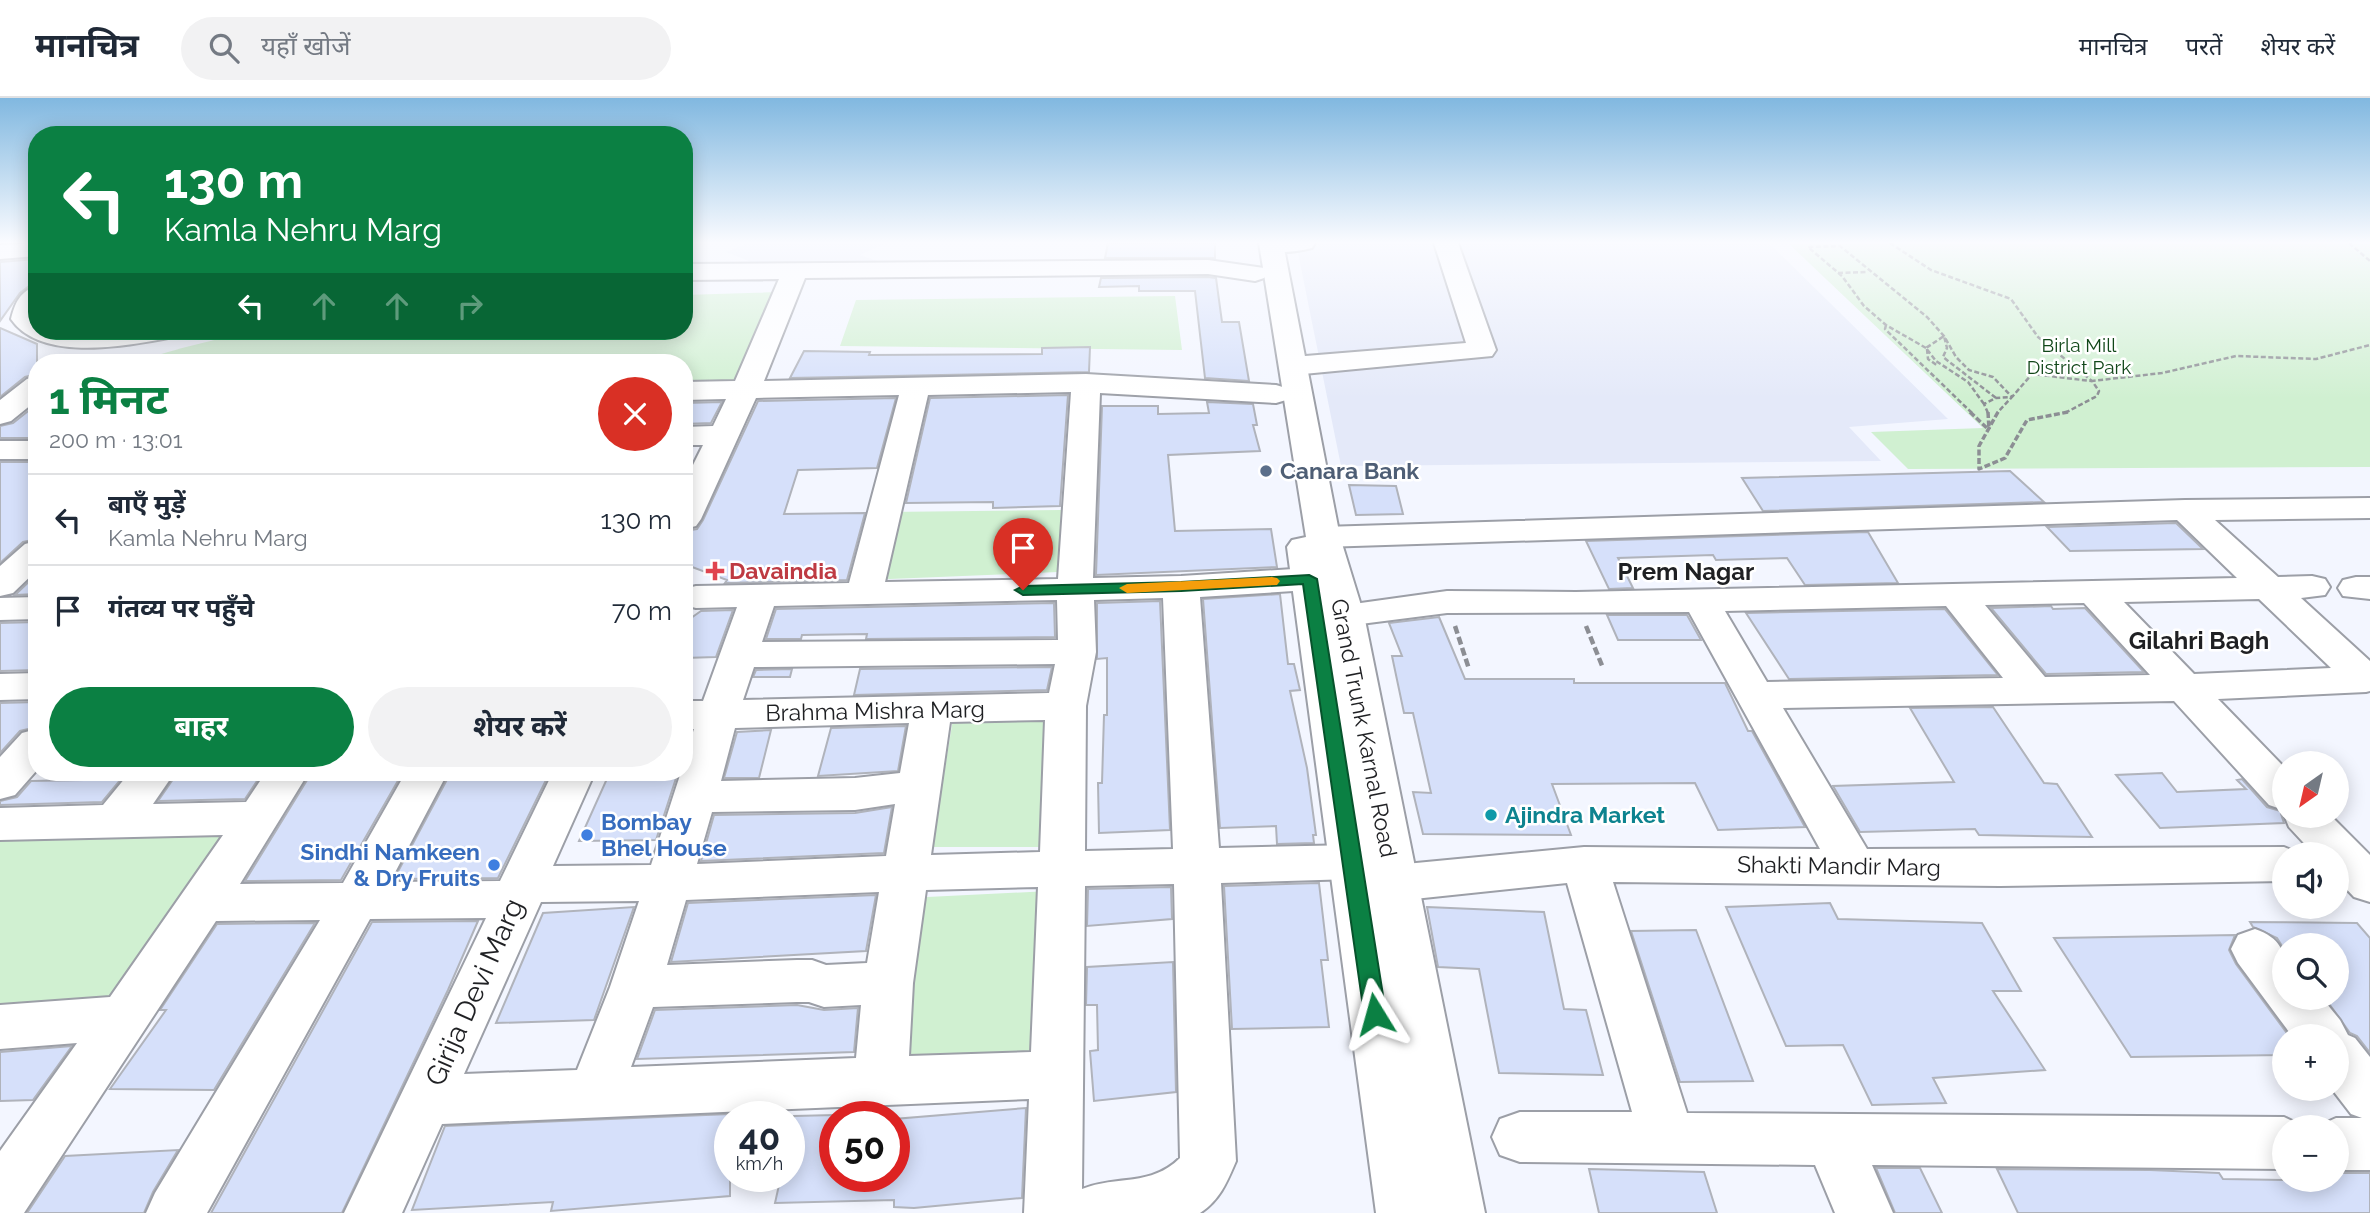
<!DOCTYPE html>
<html lang="hi">
<meta charset="utf-8">
<style>
body{margin:0;font-family:Raleway,"Noto Sans Devanagari",sans-serif;background:#f2f2f3;color:#1f2937;height:100vh;display:flex;flex-direction:column;font-size:26px;white-space:nowrap}
*{box-sizing:border-box;margin:0}
p{font-size:23px;color:#747a83}
.icon{flex:none;width:38px;height:38px;fill:none;stroke:currentColor;stroke-width:2;stroke-linecap:round;stroke-linejoin:round}
.map{position:relative;flex:1;overflow:hidden}
.sheet{position:absolute;left:28px;top:256px;width:665px;height:427px;display:flex;flex-direction:column;background:#fff;border-radius:28px;box-shadow:0 4px 18px #0003}
.sheet>*{flex:none}
.guide{position:absolute;left:28px;top:28px;width:665px;height:214px;border-radius:28px;box-shadow:0 4px 18px #0003;background:#0b8043;color:#fff;overflow:hidden}
.needle{width:46px;rotate:214deg}
.buttons{position:absolute;left:2272px;top:653px;display:grid;gap:14px}
.buttons a{display:grid;place-items:center;width:77px;height:77px;border-radius:50%;background:#fff;box-shadow:0 4px 18px #0003;font-size:35px}
.speed{position:absolute;left:714px;top:1003px;display:flex;gap:14px;font-size:35px;font-weight:700;text-align:center}
.speed>*{display:grid;place-content:center;width:91px;height:91px;border-radius:50%;background:#fff;box-shadow:0 4px 18px #0003;line-height:1}
.speed small{font-size:18px;font-weight:400}
.speed .limit{border:10px solid #d22;background:#fff;color:#111}
.pin{position:absolute;display:grid;place-items:center;width:60px;height:60px;color:#fff;margin:-72px -30px;border-radius:50% 50% 50% 0;rotate:-45deg;box-shadow:0 0 7px #0007}
.pin .icon{rotate:45deg}
.me{position:absolute;width:77px;margin:-38px;rotate:352deg;stroke-linejoin:round;filter:drop-shadow(0 0 5px #0008)}
.turn{display:flex;align-items:center;gap:24px;height:147px;padding:0 21px;font-size:32px}
.turn .icon{width:91px;height:91px;stroke-width:2.5}
.turn b{display:block;font-size:49px;line-height:60px}
.lanes{display:flex;align-items:center;height:66px;padding:0 21px;background:#0003;justify-content:center;gap:35px;direction:ltr}
.lanes .off{opacity:.35}
.round{display:grid;place-items:center;flex:none;width:74px;height:74px;border-radius:37px;background:#f2f2f3}
.headline{display:flex;align-items:center;justify-content:space-between;height:119px;padding:0 21px}
h1{font-size:42px;font-weight:700;line-height:52px;color:#0b8043}
.cta{display:flex;gap:14px;margin-top:auto;padding:14px 21px}
.cta a{flex:1;height:80px;border-radius:42px;background:#0b8043;color:#fff;font-size:28px;font-weight:700;line-height:80px;text-align:center}
.cta a+a{background:#f2f2f3;color:#1f2937}
ul{padding:0;list-style:none}
li{display:flex;align-items:center;gap:21px;height:91px;padding:0 21px;border-top:2px solid #e0e1e3}
li div{flex:1}
li b{display:block;font-size:26px}
li em{font-style:normal}
header{display:flex;align-items:center;gap:42px;box-sizing:border-box;height:98px;padding:0 35px;background:#fff;border-bottom:2px solid #e0e1e3}
header strong{font-size:33px}
nav{display:flex;gap:38px;margin-inline-start:auto;font-size:24px}
.search{width:490px;height:63px;background:#f2f2f3;display:flex;align-items:center;gap:18px;box-sizing:border-box;padding:0 24px;border-radius:38px;color:#747a83;font-size:26px}
.map>svg:first-child{display:block}
.built{fill:#e4e9f9}
.green{fill:#d0f0d1}
.building{fill:#d6e0fa;stroke:#b0b3bb;stroke-width:2}
.lines{fill:none;stroke-linecap:round;stroke-linejoin:round}
.minor-casing{stroke:#9c9fa7;stroke-width:4}
.major-casing{stroke:#9c9fa7;stroke-width:4}
.path-far2{stroke:#8c8e94;stroke-width:2.5;stroke-dasharray:5 2.5;stroke-linecap:butt}
.path-far1{stroke:#8c8e94;stroke-width:3.5;stroke-dasharray:6 2.5;stroke-linecap:butt}
.path{stroke:#8c8e94;stroke-width:4.5;stroke-dasharray:8 3.5;stroke-linecap:butt}
.minor{fill:#fff;fill-rule:evenodd}
.major{fill:#fff;fill-rule:evenodd}
.route{fill:#0b8043;stroke:#07532c;stroke-width:2}
.slow{fill:#f59e0b}
.service-dot{fill:#5c6f8a;stroke:#fff;stroke-width:2.5}
.health-dot{fill:#e0444e;stroke:#fff;stroke-width:2.5}
.culture-dot{fill:#0f9aa8;stroke:#fff;stroke-width:2.5}
.shop-dot{fill:#3f7fe0;stroke:#fff;stroke-width:2.5}
.labels{text-anchor:middle;stroke-width:5;stroke-linejoin:round;paint-order:stroke}
.far-park-label{font-size:19px;fill:#114719;stroke:#fff}
.service-label{font-size:23px;font-weight:bold;fill:#4e5e75;stroke:#fff;text-anchor:start}
.health-label{font-size:23px;font-weight:bold;fill:#be3a42;stroke:#fff;text-anchor:start}
.street-label{font-size:23px;fill:#1f2023;stroke:#fff}
.culture-label{font-size:23px;font-weight:bold;fill:#0d838f;stroke:#fff;text-anchor:start}
.shop-label{font-size:23px;font-weight:bold;fill:#366cbe;stroke:#fff;text-anchor:start}
.neighbourhood-label{font-size:24px;font-weight:bold;fill:#1f2023;stroke:#fff}
.near-street-label{font-size:28px;fill:#1f2023;stroke:#fff}
</style>
<header>
<strong>मानचित्र</strong>
<div class="search"><svg class="icon" aria-label="search" viewBox="0 0 24 24"><circle cx="10" cy="10" r="6"/><path d="M15 15l6 6"/></svg>यहाँ खोजें</div>
<nav><a>मानचित्र</a><a>परतें</a><a>शेयर करें</a></nav>
</header>
<div class="map">
<svg width="2370" height="1115" viewBox="0 0 2370 1115">
<rect width="100%" height="100%" fill="#f3f6ff"/>
<path class="built" d="M748,145h138l-26,12 29,10h-130l-33,-13z
M1296,145h473l179,176 -99,8 32,34 -540,5z"/>
<path class="green" d="M1788,145h582v224l-462,2 -37,-37 112,-4z
M778,194l-41,92 -53,2v-24h-540c11,-10 81,-23 102,-31h438v-36z
M1175,198l7,54 -342,-4 16,-46z
M1061,412l-3,62 -193,8 22,-68z
M1047,617l-6,132h-109l21,-128z
M242,727l-125,189 -117,5v-189z
M1049,793l-2,173 -160,9 20,-175z"/>
<path class="building" d="M1108,145h107v15h-110z
M37,161v21l-17,13 -20,28v-59z
M1208,179l8,1 6,44h17l10,59 -44,-3 -10,-87h-56v-5l-40,1 2,-9z
M0,230l37,16v30l-12,3 -25,20z
M1090,249l-1,25 -299,6 14,-27 66,1 -1,3 173,-1v-6z
M1068,297l-8,111 -67,2v-6l-87,1 24,-105z
M896,300l-19,70 -79,2 -14,44 81,-1 -18,67 -122,3 2,-3 -43,-16v-33l13,-2 6,-9 55,-119z
M722,304l-11,21 -27,1v-21z
M1207,304l46,2 4,21h-4l7,26 -92,4 7,76 96,-2 6,38 -181,8 6,-169h56v8l51,-1z
M37,306v34h-37v-12l13,-3z
M0,364h37v77l-14,3 -23,21z
M2010,373l34,31 -281,9 -21,-33z
M1349,387l47,1 7,28 -47,1z
M2176,425l27,26 -133,2 -23,-24z
M1868,434l30,51 -93,2 -18,-27 -71,2 -3,-5 -95,3 15,30 -24,1 -23,-48z
M37,476v20l-22,1z
M1280,496l8,70h6l6,26 -10,1 17,77 9,67h-3l1,8 -37,1 -1,-18 -56,2 -17,-229z
M1160,503l10,229 -71,3 -1,-50h4l2,-68h3v-57l-10,1v-56z
M1054,505l1,34 -189,2 1,-5 -65,1 -1,4h-35l10,-30z
M2051,508l2,3 32,-1 59,64 -98,2 -55,-66z
M1945,511l53,66 -209,4 -43,-66z
M733,512l-17,47 -32,1v-35l17,-12z
M1607,517h80l14,25h-83z
M1439,519l26,62h109v4h151l23,48h4l53,96 -87,3 -23,-47 -143,1 19,51 -148,-1 -10,-42 18,1 -18,-80h-9l-12,-57h10l-13,-33z
M37,524v48l-37,1v-48z
M1052,569l-5,23 -193,5 6,-26z
M792,571l-2,8h-37l3,-7z
M37,604v25l-17,4 -20,22v-50z
M1993,609l51,76 13,1 35,53 -113,-2 -4,-6 -115,3 -27,-46 121,-4 -44,-74z
M906,628l-8,45 -80,5 13,-48z
M771,632l-12,48h-35l13,-46z
M91,674h36l-25,30 -102,3v-4l17,-4 14,-16 53,-1z
M178,674h85l-18,27 -87,2z
M312,674h91l-62,108 -96,1z
M451,674h99l-52,106 -104,1z
M610,674h68l-22,68 -77,1z
M2162,675l15,19 69,-3 -9,-9 5,-1 25,28 17,5 -3,2 3,9 -124,5 -44,-53z
M892,709l-8,46 -183,8 13,-46 141,-2z
M1319,785l9,77h-7l8,67 -97,2 -8,-143z
M1171,789l1,32 -85,7 1,-37z
M876,797l-10,56 -195,11 17,-59z
M1830,805l8,16 144,4 39,68h-28l52,79 -112,8 13,25 -74,2 -29,-60 -57,1 -60,-139z
M634,809l-40,113 -98,3 47,-110z
M1427,809l117,5 20,97 22,1 17,65 -104,-2 -20,-104 -41,-2z
M478,823l-30,69 -106,223h-131l161,-291z
M2250,824l107,1 13,15v115l-13,-17 -7,-3 -25,-35h11v-53h-52v4l-7,-11 -24,-11z
M315,825l-101,167 -104,-1 56,-79h-6l57,-86z
M1696,832l57,151 -73,1 -49,-151z
M2235,837l-6,15 7,14 53,72h-5v19l-153,2 -77,-119z
M1173,864l3,130 -82,9 -4,-50 8,-1 -1,-45h-11l1,-38z
M797,907l27,5 34,-2 -4,44 -217,7 18,-49z
M72,948l-39,54 -33,1v-49z
M1026,1010l-4,90 -108,10 -20,-1v-7l-119,3 6,-27h8v-37l5,-23 41,-1v61h59v-57z
M730,1016v82l-179,15 2,-9 -141,8 33,-84z
M178,1052l-25,42 -9,21h-117l38,-57z
M1876,1070h44l22,45h-47z
M1589,1071l115,3 13,41h-118z
M1997,1071l153,1 69,3 4,6 61,1h52v-7h34v40h-352z"/>
<g class="lines">
<g class="minor-casing">
<path id="minor" d="M37,145v13l-37,3v-14z
M1260,145h55l-3,5c-16,4 -34,6 -50,2z
M1434,145h24l38,107 -4,6 -199,19 -10,-3 -4,-6 4,-6 10,-3 173,-14z
M1208,162l56,8 4,5 -4,5 -9,3 -47,-7 -403,4 -41,103 322,-7 190,11 10,3 5,6 -5,6 -10,3 -176,-10 -7,185 88,-2 128,-8 13,3 5,8 -5,8 -13,3 -109,7 19,251 134,-3 16,5 7,12 -7,12 -16,5 -132,4 15,278c-9,21 -16,39 -36,52h-176l5,-114 -587,25 -40,89h-58l142,-295 -116,1 -163,294h-61l9,-20 165,-273 -104,1 -192,292h-24v-62l77,-108 -77,6v-44l110,-8 113,-162 -223,5v-32l103,-3 27,-33h45l-22,32 93,-2 20,-30h43l-69,112 103,-1 63,-111h42l-58,110 110,-1 53,-109h42l-42,94 98,-1 30,-93h3v-12l10,-31h-10v-28h19l34,-94 -41,1 -12,-3v-16l12,-3 153,-3 50,-188 -143,3 -55,121 -5,7 -12,3v-46l19,-38h-19v-18l29,-1 13,-27 -42,1v-18l51,-1 44,-102 -95,1v-16zM1071,294l-13,187 -173,3 43,-187zM1163,500l10,251 -88,2 1,-145 10,-54 -2,-52zM1057,502l1,40 -296,2 12,-36zM1055,566l-6,29 -306,7 11,-33zM1045,622l-5,132 -109,3 19,-133zM909,625l-9,50 -45,5 -134,3 14,-53zM895,706l-9,52 -189,8 15,-52 143,-2zM1174,786l6,274c-29,29 -63,17 -98,31l3,-303zM1038,789l-7,165 -122,4 4,-73 13,-93zM879,794l-12,71 -41,2 -14,-5h-15l-130,5 19,-65zM639,803l-29,86 -33,83 -113,4 77,-172zM797,904h12l15,5 37,-2 -5,53 -225,9 22,-60z
M37,188v45h140l-4,6 -10,2c-43,8 -123,22 -152,-20 4,-16 9,-28 26,-33z
M37,278v24l-26,21 -11,3v-24l27,-21z
M0,343h37v18h-37z
M2370,400v20l-155,2 63,57 34,-1 13,3 5,8 -5,8 -24,3 69,63v30l-4,1 -148,7 66,68v43l-15,-5 -95,-104 -391,7 84,141 417,-2 17,7h-17v27l-284,5 -387,-4 74,231 597,4 21,10h-21v42l-412,-4 21,48h-58l-20,-48 -295,-3 -20,-7 -8,-18 8,-18 20,-7h112l-65,-229 -172,18 -16,-5 -7,-13 7,-13 16,-5 189,-18 236,2 -131,-237 -242,1 -102,13 -13,-3 -6,-8 6,-8 115,-16 129,1 661,-14 -60,-58 -854,27 -12,-3 -5,-7 5,-7 12,-3 862,-27zM2259,501l72,69 -137,6 -70,-72zM2084,505l66,72 -105,2 -60,-72zM1946,508l57,72 -236,4 -42,-71z
M37,443v29l-24,23 -13,3v-30l25,-22z
M2356,479h14v22l-27,-3 -5,-8 5,-8z
M37,499v22l-37,1v-22z
M37,575v26l-37,1v-26z
M37,631v41l-22,25 -15,4v-42l22,-24z
M2284,717l47,1 39,39v47l-16,-5 -18,-19v-24h-22l-25,-27z
M2255,831c37,13 29,35 29,69h38l18,22 8,15 7,3 15,19v113h-34v-43h-20l20,-9h26l-11,-4 -20,-26h5v-52h-44l-54,-73 -7,-14 7,-14z"/>
</g>
<g class="major-casing">
<path id="major" d="M1259,145h24l57,294 24,78 121,598h-109l-89,-666 5,-7 14,-3z"/>
</g>
<path class="path-far2" d="M1890,145l41,27 80,29 27,38 54,44
M2349,145l21,18
M1838,175l30,-1
M1886,227l-1,4 87,84
M1926,250l-40,-23 -22,-19 -22,-30 -34,-29 32,-1 87,71 17,19 12,21 13,13 24,7 19,20 -15,16
M1927,251l1,10 10,7
M1984,306l-16,-22 -32,-21 -10,-13 18,-12 3,12 -4,9 53,41
M1988,315l-4,-9 12,-6 16,-1 20,-23 59,7
M2065,315l32,-17 2,-5 -7,-10 70,-8 74,-17 80,3 54,-14"/>
<path class="path-far1" d="M1970,314l19,18
M1988,314l1,17
M1998,314l-19,34v23l26,-11 22,-38 41,-8"/>
<path class="path" d="M1455,528l14,43
M1586,528l17,42"/>
<use href="#minor" class="minor"/>
<use href="#major" class="major"/>
</g>
<linearGradient id="sky" x2="0" y2="1"><stop stop-color="#81b8e0"/><stop offset="0.48" stop-color="#fafbff"/><stop offset="1" stop-color="#fafbff" stop-opacity="0"/></linearGradient>
<rect width="2370" height="301" fill="url(#sky)"/>
<path class="route" d="M1309,477l8,4 69,435 -4,7 -7,2 -7,-2 -4,-7 -61,-430 -122,7 -158,4 -8,-5 8,-4 158,-4z"/>
<path class="slow" d="M1272,479l5,1 3,3 -3,4 -150,8 -8,-5 8,-4z"/>
<circle class="service-dot" cx="1266" cy="373" r="7"/>
<path class="health-dot" d="M711.5 462.5h7v7h7v7h-7v7h-7v-7h-7v-7h7z"/>
<circle class="culture-dot" cx="1491" cy="717" r="7"/>
<g class="shop-dot">
<circle cx="587" cy="737" r="7"/>
<circle cx="494" cy="767" r="7"/>
</g>
<g class="labels">
<g class="far-park-label">
<text x="2079" y="254">Birla Mill<tspan x="2079" dy="22">District Park</tspan></text>
</g>
<g class="service-label">
<text x="1280" y="381">Canara Bank</text>
</g>
<g class="health-label">
<text x="729" y="481">Davaindia</text>
</g>
<g class="street-label">
<text transform="translate(875 613) rotate(-1)" y="8">Brahma Mishra Marg</text>
<text transform="translate(1364 630) rotate(79)" y="8">Grand Trunk Karnal Road</text>
<text transform="translate(1839 768) rotate(1)" y="8">Shakti Mandir Marg</text>
</g>
<g class="culture-label">
<text x="1505" y="725">Ajindra Market</text>
</g>
<g class="shop-label">
<text x="601" y="732">Bombay<tspan x="601" dy="26">Bhel House</tspan></text>
<text x="480" y="762" text-anchor="end">Sindhi Namkeen<tspan x="480" dy="26">&amp; Dry Fruits</tspan></text>
</g>
<g class="neighbourhood-label">
<text x="1686" y="482">Prem Nagar</text>
<text x="2199" y="551">Gilahri Bagh</text>
</g>
<g class="near-street-label">
<text transform="translate(474 894) rotate(-66)" y="10">Girija Devi Marg</text>
</g>
</g>
</svg>
<div class="buttons">
<a><svg class="needle" viewBox="-14 -14 28 28"><path d="M0-13l5 13h-10z" fill="#e53935"/><path d="M0 13l5-13h-10z" fill="#747a83"/></svg></a>
<a><svg class="icon" aria-label="sound" viewBox="0 0 24 24"><path d="M4 9h4l5-4v14l-5-4H4zM17 9q2 3 0 6"/></svg></a>
<a><svg class="icon" aria-label="search" viewBox="0 0 24 24"><circle cx="10" cy="10" r="6"/><path d="M15 15l6 6"/></svg></a>
<a>+</a>
<a>−</a>
</div>
<div class="speed"><div>40<small>km/h</small></div><div class="limit">50</div></div>
<div class="pin" style="left:1023px;top:492px;background:#d93025"><svg class="icon" aria-label="arrive" viewBox="0 0 24 24"><path d="M6 21V4h12l-3 4 3 4H6"/></svg></div>
<svg class="me" style="left:1375px;top:916px" viewBox="-20 -20 40 40"><path d="M0-17L14 15 0 8-14 15z" fill="#0b8043" stroke="#fff" stroke-width="4"/></svg>
<div class="guide">
<div class="turn"><svg class="icon" aria-label="left" viewBox="0 0 24 24"><path d="M17 20v-9H6M10 6l-5 5 5 5"/></svg><div><b>130 m</b>Kamla Nehru Marg</div></div>
<div class="lanes"><svg class="icon" aria-label="left" viewBox="0 0 24 24"><path d="M17 20v-9H6M10 6l-5 5 5 5"/></svg><svg class="icon off" aria-label="ahead" viewBox="0 0 24 24"><path d="M12 20V5M6 11l6-6 6 6"/></svg><svg class="icon off" aria-label="ahead" viewBox="0 0 24 24"><path d="M12 20V5M6 11l6-6 6 6"/></svg><svg class="icon off" aria-label="right" viewBox="0 0 24 24"><path d="M7 20v-9h11M14 6l5 5-5 5"/></svg></div>
</div>
<section class="sheet">
<div class="headline"><div><h1>1 मिनट</h1><p>200 m · 13:01</p></div><a class="round" style="background:#d93025;color:#fff"><svg class="icon" aria-label="close" viewBox="0 0 24 24"><path d="M6 6l12 12M18 6L6 18"/></svg></a></div>
<ul>
<li><svg class="icon" aria-label="left" viewBox="0 0 24 24"><path d="M17 20v-9H6M10 6l-5 5 5 5"/></svg><div><b>बाएँ मुड़ें</b><p>Kamla Nehru Marg</p></div><em>130 m</em></li>
<li><svg class="icon" aria-label="arrive" viewBox="0 0 24 24"><path d="M6 21V4h12l-3 4 3 4H6"/></svg><div><b>गंतव्य पर पहुँचे</b></div><em>70 m</em></li>
</ul>
<div class="cta"><a>बाहर</a><a>शेयर करें</a></div>
</section>
</div>
